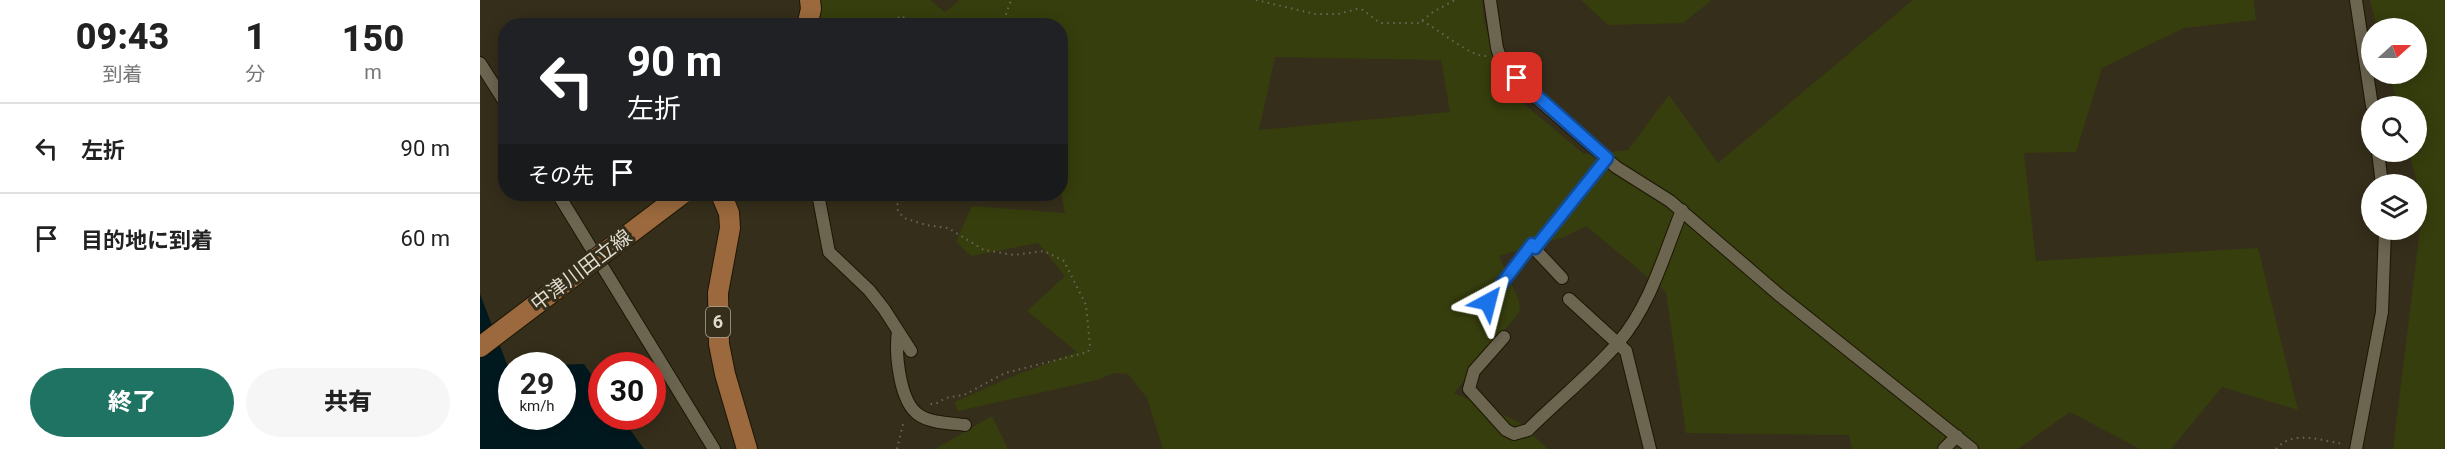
<!DOCTYPE html>
<html lang="ja">
<meta charset="utf-8">
<style>
body{margin:0;font-family:Roboto,"Noto Sans JP",sans-serif;background:#f6f6f6;color:#222;height:100vh;display:flex;flex-direction:column;font-size:22px;white-space:nowrap}
*{box-sizing:border-box;margin:0}
p{font-size:20px;color:#767676}
.icon{flex:none;width:33px;height:33px;fill:none;stroke:currentColor;stroke-width:2;stroke-linecap:round;stroke-linejoin:round}
.map{position:relative;flex:1;overflow:hidden}
.sheet{display:flex;flex-direction:column;background:#fff;width:480px}
.sheet>*{flex:none}
.guide{position:absolute;left:18px;top:18px;width:570px;height:183px;border-radius:24px;box-shadow:0 3px 15px #0003;background:#202124;color:#fff;overflow:hidden}
.needle{width:39px;rotate:69deg}
.controls{position:absolute;left:1881px;top:18px;display:grid;gap:12px}
.controls a{display:grid;place-items:center;width:66px;height:66px;border-radius:50%;background:#fff;box-shadow:0 3px 15px #0003;font-size:30px}
.speed{position:absolute;left:18px;top:352px;display:flex;gap:12px;font-size:30px;font-weight:700;text-align:center}
.speed>*{display:grid;place-content:center;width:78px;height:78px;border-radius:50%;background:#fff;box-shadow:0 3px 15px #0003;line-height:1}
.speed small{font-size:15px;font-weight:400}
.speed .limit{border:9px solid #d22;background:#fff;color:#111}
.pin{position:absolute;display:grid;place-items:center;width:51px;height:51px;color:#fff;margin:-26px;border-radius:12px;box-shadow:0 3px 9px #0006}
.me{position:absolute;width:66px;margin:-33px;rotate:38deg;stroke-linejoin:round;filter:drop-shadow(0 0 4px #0008)}
.turn{display:flex;align-items:center;gap:21px;height:126px;padding:0 30px;font-size:27px}
.turn .icon{width:78px;height:78px;stroke-width:2.5}
.turn b{display:block;font-size:42px;line-height:51px}
.then{display:flex;align-items:center;height:57px;padding:0 30px;background:#0003;gap:12px;font-size:22px}
.eta{display:flex;justify-content:space-evenly;align-items:center;height:102px;text-align:center}
.eta b{font-size:36px;font-weight:800;line-height:42px}
.button{display:flex;gap:12px;margin-top:auto;padding:12px 30px}
.button a{flex:1;height:69px;border-radius:36px;background:#1f7362;color:#fff;font-size:24px;font-weight:800;line-height:69px;text-align:center}
.button a+a{background:#f6f6f6;color:#222}
ul{padding:0;list-style:none}
li{display:flex;align-items:center;gap:18px;height:90px;padding:0 30px;border-top:2px solid #e0e0e0}
li div{flex:1}
li b{display:block;font-size:22px}
li em{font-style:normal}
main{display:flex;flex:1;min-height:0}
.map>svg:first-child{display:block}
.green{fill:#373e0d;fill-rule:evenodd}
.water{fill:#00191f}
.lines{fill:none;stroke-linecap:round;stroke-linejoin:round}
.street-casing{stroke:#1c1604;stroke-width:14}
.primary-casing{stroke:#1c1604;stroke-width:22}
.path{stroke:#6c6656;stroke-width:2;stroke-dasharray:1.5 4.5;stroke-linecap:butt}
.street{stroke:#6c6550;stroke-width:12}
.primary{stroke:#9b693d;stroke-width:20}
.primary-bridge-casing{stroke:#1c1604;stroke-width:22;stroke-linecap:butt}
.primary-bridge{stroke:#9b693d;stroke-width:20}
.route-casing{stroke:#114b97;stroke-width:15}
.route{stroke:#1a73e8;stroke-width:10}
.labels{text-anchor:middle;stroke-width:6;stroke-linejoin:round;paint-order:stroke}
.shield{fill:#352e1b;stroke:#aca799;stroke-width:1.5}
.shield-label{font-size:18px;font-weight:bold;fill:#dfdbcf}
.street-label{font-size:20px;fill:#dfdbcf;stroke:#352e1b}
</style>
<main>
<section class="sheet">
<div class="eta">
<div><b>09:43</b><p>到着</p></div>
<div><b>1</b><p>分</p></div>
<div><b>150</b><p>m</p></div>
</div>
<ul>
<li><svg class="icon" aria-label="left" viewBox="0 0 24 24"><path d="M17 20v-9H6M10 6l-5 5 5 5"/></svg><div><b>左折</b></div><em>90 m</em></li>
<li><svg class="icon" aria-label="arrive" viewBox="0 0 24 24"><path d="M6 21V4h12l-3 4 3 4H6"/></svg><div><b>目的地に到着</b></div><em>60 m</em></li>
</ul>
<div class="button"><a>終了</a><a>共有</a></div>
</section>
<div class="map">
<svg width="1965" height="449" viewBox="0 0 1965 449">
<rect width="100%" height="100%" fill="#352e1b"/>
<path class="green" d="M340,0h110l15,12 15,-12h522l2,21 22,68 78,65 44,-4 41,-55 49,68 195,-163h341l2,20 -72,8 -82,40 -26,84 -52,1 12,108 222,-13 40,162 -76,-23 -51,62h-31l-70,-37 -52,37h-166l-3,-14 -163,-2 -20,-141 -80,-66 -22,11 -65,19 20,45 1,10 -66,82 65,29 29,27h-385l-16,-51 -19,-24 -14,-1 -17,7 -139,31 -3,-9 54,-24 68,-26 -50,-41 38,-35 -27,-33 -67,13 -15,-15 16,-35 93,7 -5,-24v-163h-246zM795,57l166,3 9,52 -191,18z
M1101,0h131l-29,23 -75,2z
M1890,0h75v449h-52l30,-244 -14,-53h7v-46h-18l-9,-32h27v-46h-39z
M512,416l16,33h-73z"/>
<path class="water" d="M0,294l28,73h3l1,50h50v-51h-34l56,-2 17,25 1,28h19l23,32h-164z"/>
<g class="lines">
<g class="street-casing">
<path id="street" d="M1010,0l7,48 5,15 30,31 84,73 54,34 108,93 194,155
M1876,0l16,106
M0,63l26,41
M1898,152l4,32
M78,194l156,255
M338,194l11,58 40,38 15,19 27,42
M1055,248l72,-90
M1089,299l57,52 24,98
M1008,302l43,-57 31,33
M418,331c-3,21 1,71 21,84 12,8 31,8 46,10
M1024,337l-30,34 -5,18 37,41 8,4 14,-4c29,-29 63,-56 90,-87 32,-37 46,-88 64,-133
M1464,449l13,-13
M1876,449l26,-137 3,-82"/>
</g>
<g class="primary-casing">
<path id="primary" d="M327,26l4,-17 -1,-9
M241,194l8,19 1,15 -12,65 1,51 6,30 22,75"/>
</g>
<path class="path" d="M776,0l59,14h23l19,-5 6,1 17,13h39l14,-11 22,-12
M942,21c17,8 49,37 65,35
M409,26l11,-10 27,10
M522,26l9,-26
M425,194l-8,11 1,6 6,7 22,7 22,3 36,22 30,5 30,-4 20,10 22,44 4,41 -2,6 -83,21 -41,22 -18,3 -11,6h-7
M417,449l7,-29
M1796,449c17,-20 46,-8 68,-5"/>
<use href="#street" class="street"/>
<use href="#primary" class="primary"/>
<g class="primary-bridge-casing">
<path id="primary-bridge" d="M0,347l202,-153"/>
</g>
<use href="#primary-bridge" class="primary-bridge"/>
</g>
<g class="lines">
<g class="route-casing">
<path id="route" d="M1008,302l44,-58 3,4 72,-90 -90,-80"/>
</g>
<use href="#route" class="route"/>
</g>
<g class="labels">
<rect class="shield" x="226" y="307" width="24" height="30" rx="4.5"/>
<g class="shield-label">
<text x="238" y="328">6</text>
</g>
<g class="street-label">
<text transform="translate(101 270) rotate(-37)" y="7">中津川田立線</text>
</g>
</g>
</svg>
<div class="controls">
<a><svg class="needle" viewBox="-14 -14 28 28"><path d="M0-13l5 13h-10z" fill="#e53935"/><path d="M0 13l5-13h-10z" fill="#767676"/></svg></a>
<a><svg class="icon" aria-label="search" viewBox="0 0 24 24"><circle cx="10" cy="10" r="6"/><path d="M15 15l6 6"/></svg></a>
<a><svg class="icon" aria-label="layers" viewBox="0 0 24 24"><path d="M12 4l9 5-9 5-9-5zM3 14l9 5 9-5"/></svg></a>
</div>
<div class="speed"><div>29<small>km/h</small></div><div class="limit">30</div></div>
<div class="pin" style="left:1037px;top:78px;background:#d93025"><svg class="icon" aria-label="arrive" viewBox="0 0 24 24"><path d="M6 21V4h12l-3 4 3 4H6"/></svg></div>
<svg class="me" style="left:1008px;top:302px" viewBox="-20 -20 40 40"><path d="M0-17L14 15 0 8-14 15z" fill="#1a73e8" stroke="#fff" stroke-width="4"/></svg>
<div class="guide">
<div class="turn"><svg class="icon" aria-label="left" viewBox="0 0 24 24"><path d="M17 20v-9H6M10 6l-5 5 5 5"/></svg><div><b>90 m</b>左折</div></div>
<div class="then">その先<svg class="icon" aria-label="arrive" viewBox="0 0 24 24"><path d="M6 21V4h12l-3 4 3 4H6"/></svg></div>
</div>
</div>
</main>
